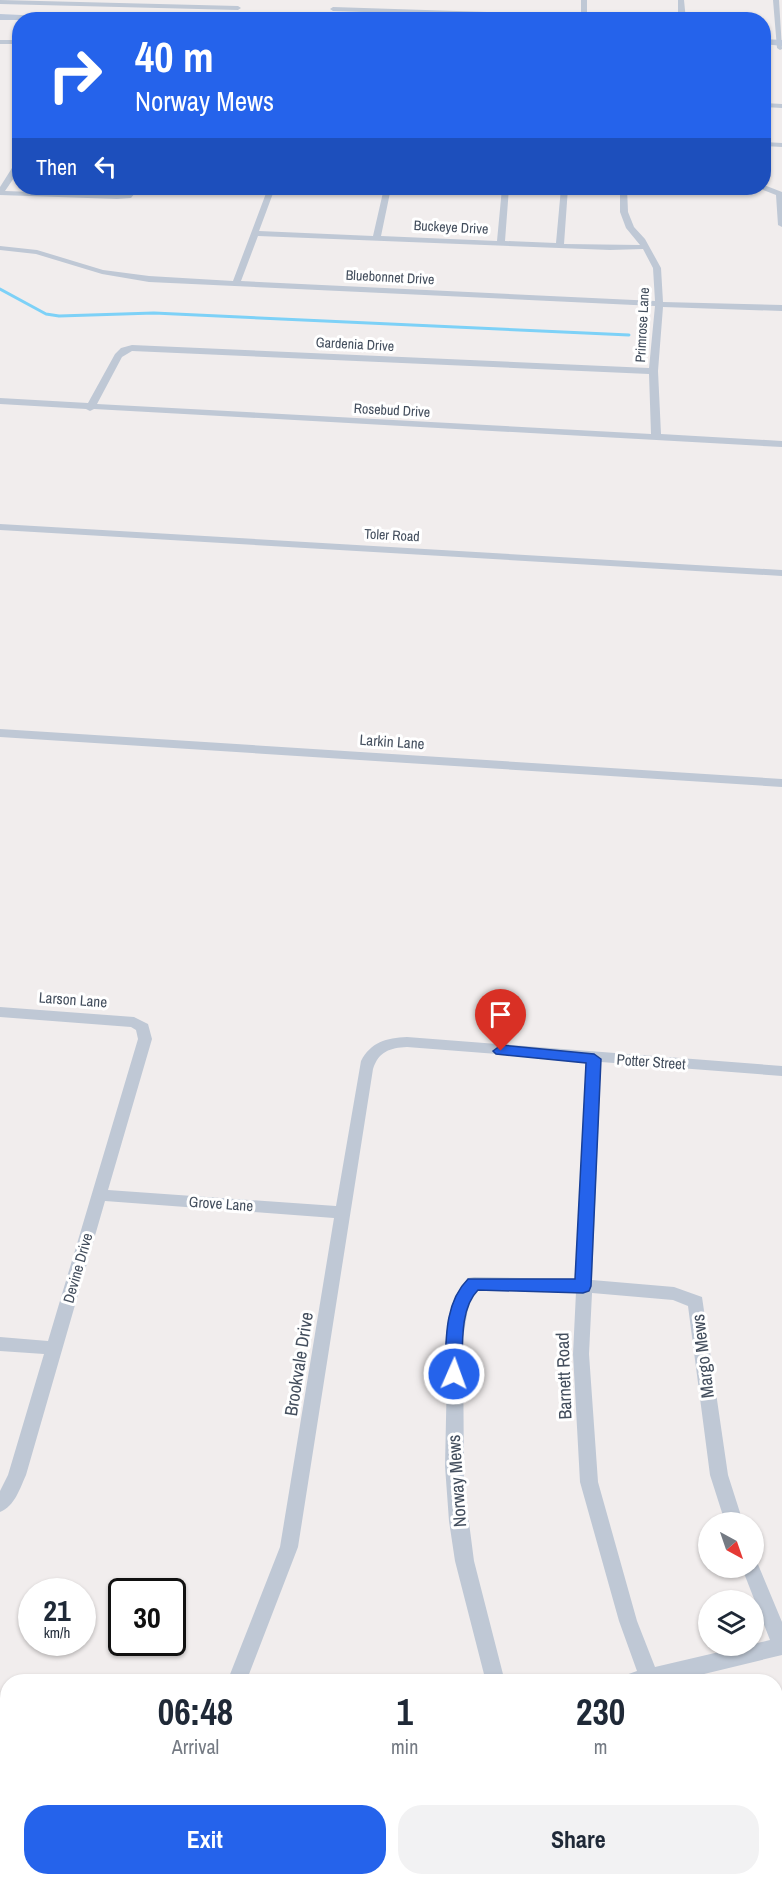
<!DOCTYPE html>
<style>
body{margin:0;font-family:"Archivo Narrow",sans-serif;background:#f2f2f3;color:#1f2937;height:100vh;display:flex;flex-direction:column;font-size:22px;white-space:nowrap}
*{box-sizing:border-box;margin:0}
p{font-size:20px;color:#747a83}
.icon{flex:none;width:33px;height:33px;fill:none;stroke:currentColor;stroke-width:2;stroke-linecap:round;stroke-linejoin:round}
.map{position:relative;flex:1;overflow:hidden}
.drawer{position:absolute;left:0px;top:1674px;width:783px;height:212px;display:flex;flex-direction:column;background:#fff;border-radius:24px 24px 0 0;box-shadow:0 2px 4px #0004}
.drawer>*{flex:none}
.guide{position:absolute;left:12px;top:12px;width:759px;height:183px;border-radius:24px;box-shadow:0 2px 4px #0004;background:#2563eb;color:#fff;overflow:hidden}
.needle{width:39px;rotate:140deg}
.fabs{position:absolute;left:698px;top:1512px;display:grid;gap:12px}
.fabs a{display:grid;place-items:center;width:66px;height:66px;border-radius:50%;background:#fff;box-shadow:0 2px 4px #0004;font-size:30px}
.speed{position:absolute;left:18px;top:1578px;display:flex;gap:12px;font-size:30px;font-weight:700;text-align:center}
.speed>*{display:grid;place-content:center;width:78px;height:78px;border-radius:50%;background:#fff;box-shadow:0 2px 4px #0004;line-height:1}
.speed small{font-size:15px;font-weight:400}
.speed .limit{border:3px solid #111;border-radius:9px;background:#fff;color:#111}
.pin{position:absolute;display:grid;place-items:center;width:51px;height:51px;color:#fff;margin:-62px -26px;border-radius:50% 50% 50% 0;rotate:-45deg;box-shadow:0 0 6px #0007}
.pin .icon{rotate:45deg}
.me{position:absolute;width:66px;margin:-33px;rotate:2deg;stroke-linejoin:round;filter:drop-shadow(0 0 4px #0008)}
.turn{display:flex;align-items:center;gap:21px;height:126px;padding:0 24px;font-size:27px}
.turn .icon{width:78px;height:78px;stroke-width:2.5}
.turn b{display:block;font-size:42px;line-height:51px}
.then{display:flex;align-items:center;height:57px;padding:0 24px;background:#0003;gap:12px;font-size:22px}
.eta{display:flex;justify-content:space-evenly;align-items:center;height:102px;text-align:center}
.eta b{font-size:36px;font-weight:700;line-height:42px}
.button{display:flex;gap:12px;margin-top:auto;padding:12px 24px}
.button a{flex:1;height:69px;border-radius:24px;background:#2563eb;color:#fff;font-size:24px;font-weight:700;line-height:69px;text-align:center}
.button a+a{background:#f2f2f3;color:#1f2937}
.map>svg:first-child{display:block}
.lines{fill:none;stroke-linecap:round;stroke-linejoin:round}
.stream{stroke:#7dd1f7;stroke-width:3}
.minor{fill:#bfc8d5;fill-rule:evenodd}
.secondary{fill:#bdc8d9;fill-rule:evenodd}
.route{fill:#2563eb;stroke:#184099;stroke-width:1.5}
.labels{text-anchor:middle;stroke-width:6;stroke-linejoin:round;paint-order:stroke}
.far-street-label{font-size:14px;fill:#434e5d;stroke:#fff}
.street-label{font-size:15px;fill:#434e5d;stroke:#fff}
.near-street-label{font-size:18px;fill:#434e5d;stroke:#fff}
</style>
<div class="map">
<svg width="782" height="1885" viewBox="0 0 782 1885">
<rect width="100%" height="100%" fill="#f1eded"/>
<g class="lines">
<path class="stream" d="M0,289l46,25 13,2 95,-3 475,22"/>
<path class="minor" d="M0,0l238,6 3,2 -3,2 -238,-6z
M581,0h6v15l91,3v-18h6l2,20h-79l-274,-9 -3,-2 3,-2 248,8z
M773,0h6l3,49 -2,1 -3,-2z
M0,40h20v4h-20z
M764,103l18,1v4l-18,-1z
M764,142l18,1v4l-18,-1z
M17,160h3v9l-15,22 112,4 9,-1 5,-6h8l-8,10 -14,1 -117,-4v-8z
M764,185l18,7v35l-4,-2 -2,-30 -15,-6z
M268,188h7l-16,43 114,5 11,-48h7l-10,48 116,5 5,-53h7l-4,53 51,2 5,-55h7l-4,56 76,1 -14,-17 -6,-16v-24h7l1,24 6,15 11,12 16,29 2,34 119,3v6l-119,-4 -5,64 3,63 121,7v6l-688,-38 -4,2 -4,-2 -86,-5v-6l88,5 27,-49 6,-6 11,-3 517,23 6,-62 -506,-24 -47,-8 -66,-20 -36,-4v-4l37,4 66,20 46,6 84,5zM258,236l352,14 33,-1 10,19 2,33 -414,-20zM132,351l517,23 2,60 -554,-30 25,-47z
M0,524l782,46v6l-782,-46z
M0,729l782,50v8l-782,-50z
M0,1007l134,10 14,7 4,15 -44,151 228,16 25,-145c10,-19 25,-23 46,-24l375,29v10l-181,-14 -9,218 82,7 28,10 26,178 15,47h-18l-15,-47 -22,-169 -15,-6 -81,-7 -3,61 9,128 39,139 18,46 115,-27 -28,-72h11v-8l4,2 25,60v33l-111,27h-50l2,-6 14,-5 -18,-50 -39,-139 -7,-128 3,-62 -98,-2 -9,13 -6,35 1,146 10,77 31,121h-19l-31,-121 -6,-40 -4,-55 3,-140 5,-23 8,-15 7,-10 6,-1 102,2 11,-218 -180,-14c-17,1 -28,4 -34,22l-75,478 -52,135h-19l53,-135 54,-329 -229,-17 -79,274c-6,13 -11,31 -26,37v-21l8,-16 36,-121 -44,-3v-14l48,4 90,-302 -2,-9 -5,-3 -131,-10z
M0,1766l8,3v23l-8,-4z
M782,1776v20l-6,2v-20z
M191,1878h64l2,7h-63z
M353,1878h62l-3,7h-61z"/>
<path class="secondary" d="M0,14l64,3 4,3h-68z
M764,39l18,1v6l-18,-2z"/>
</g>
<path class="route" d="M501,1045l93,9 7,5 -10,227 -2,5 -6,2 -105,-3c-19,19 -15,58 -16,84l-2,5h-12l-3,-5c1,-33 -1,-71 23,-95h107l11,-216 -90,-9 -3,-3z"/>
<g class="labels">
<g class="far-street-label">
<text transform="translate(451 227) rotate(3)" y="5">Buckeye Drive</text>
<text transform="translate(390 277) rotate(3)" y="5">Bluebonnet Drive</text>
<text transform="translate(642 325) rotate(-87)" y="5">Primrose Lane</text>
<text transform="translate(355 344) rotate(3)" y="5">Gardenia Drive</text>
<text transform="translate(392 410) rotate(3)" y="5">Rosebud Drive</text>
<text transform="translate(392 535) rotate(3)" y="5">Toler Road</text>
</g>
<g class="street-label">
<text transform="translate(392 742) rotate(4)" y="5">Larkin Lane</text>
<text transform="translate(73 1000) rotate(4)" y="5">Larson Lane</text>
<text transform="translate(651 1062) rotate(4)" y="5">Potter Street</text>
<text transform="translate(221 1204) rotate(4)" y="5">Grove Lane</text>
<text transform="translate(78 1268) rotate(-74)" y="5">Devine Drive</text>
</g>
<g class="near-street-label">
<text transform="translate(703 1356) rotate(-97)" y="6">Margo Mews</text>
<text transform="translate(299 1364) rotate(-81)" y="6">Brookvale Drive</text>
<text transform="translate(564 1376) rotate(-92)" y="6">Barnett Road</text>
<text transform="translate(457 1481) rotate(-94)" y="6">Norway Mews</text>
</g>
</g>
</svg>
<div class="fabs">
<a><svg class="needle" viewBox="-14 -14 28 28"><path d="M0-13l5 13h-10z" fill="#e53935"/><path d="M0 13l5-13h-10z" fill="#747a83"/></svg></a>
<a><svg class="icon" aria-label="layers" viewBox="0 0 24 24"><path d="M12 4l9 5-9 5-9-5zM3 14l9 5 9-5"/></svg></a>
</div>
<div class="speed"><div>21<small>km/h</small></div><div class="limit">30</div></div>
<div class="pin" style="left:501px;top:1051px;background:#d93025"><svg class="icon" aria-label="arrive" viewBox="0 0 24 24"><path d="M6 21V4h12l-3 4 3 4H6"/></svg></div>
<svg class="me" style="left:454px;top:1374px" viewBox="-20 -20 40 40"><circle r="17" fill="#2563eb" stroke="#fff" stroke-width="3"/><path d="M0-11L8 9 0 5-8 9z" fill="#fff"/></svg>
<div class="guide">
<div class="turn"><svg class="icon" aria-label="right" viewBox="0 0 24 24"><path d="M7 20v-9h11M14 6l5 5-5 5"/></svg><div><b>40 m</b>Norway Mews</div></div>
<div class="then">Then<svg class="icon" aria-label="left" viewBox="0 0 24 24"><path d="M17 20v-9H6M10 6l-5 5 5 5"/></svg></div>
</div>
<section class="drawer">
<div class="eta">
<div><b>06:48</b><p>Arrival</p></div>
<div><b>1</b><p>min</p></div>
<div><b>230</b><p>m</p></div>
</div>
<div class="button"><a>Exit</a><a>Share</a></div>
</section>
</div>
